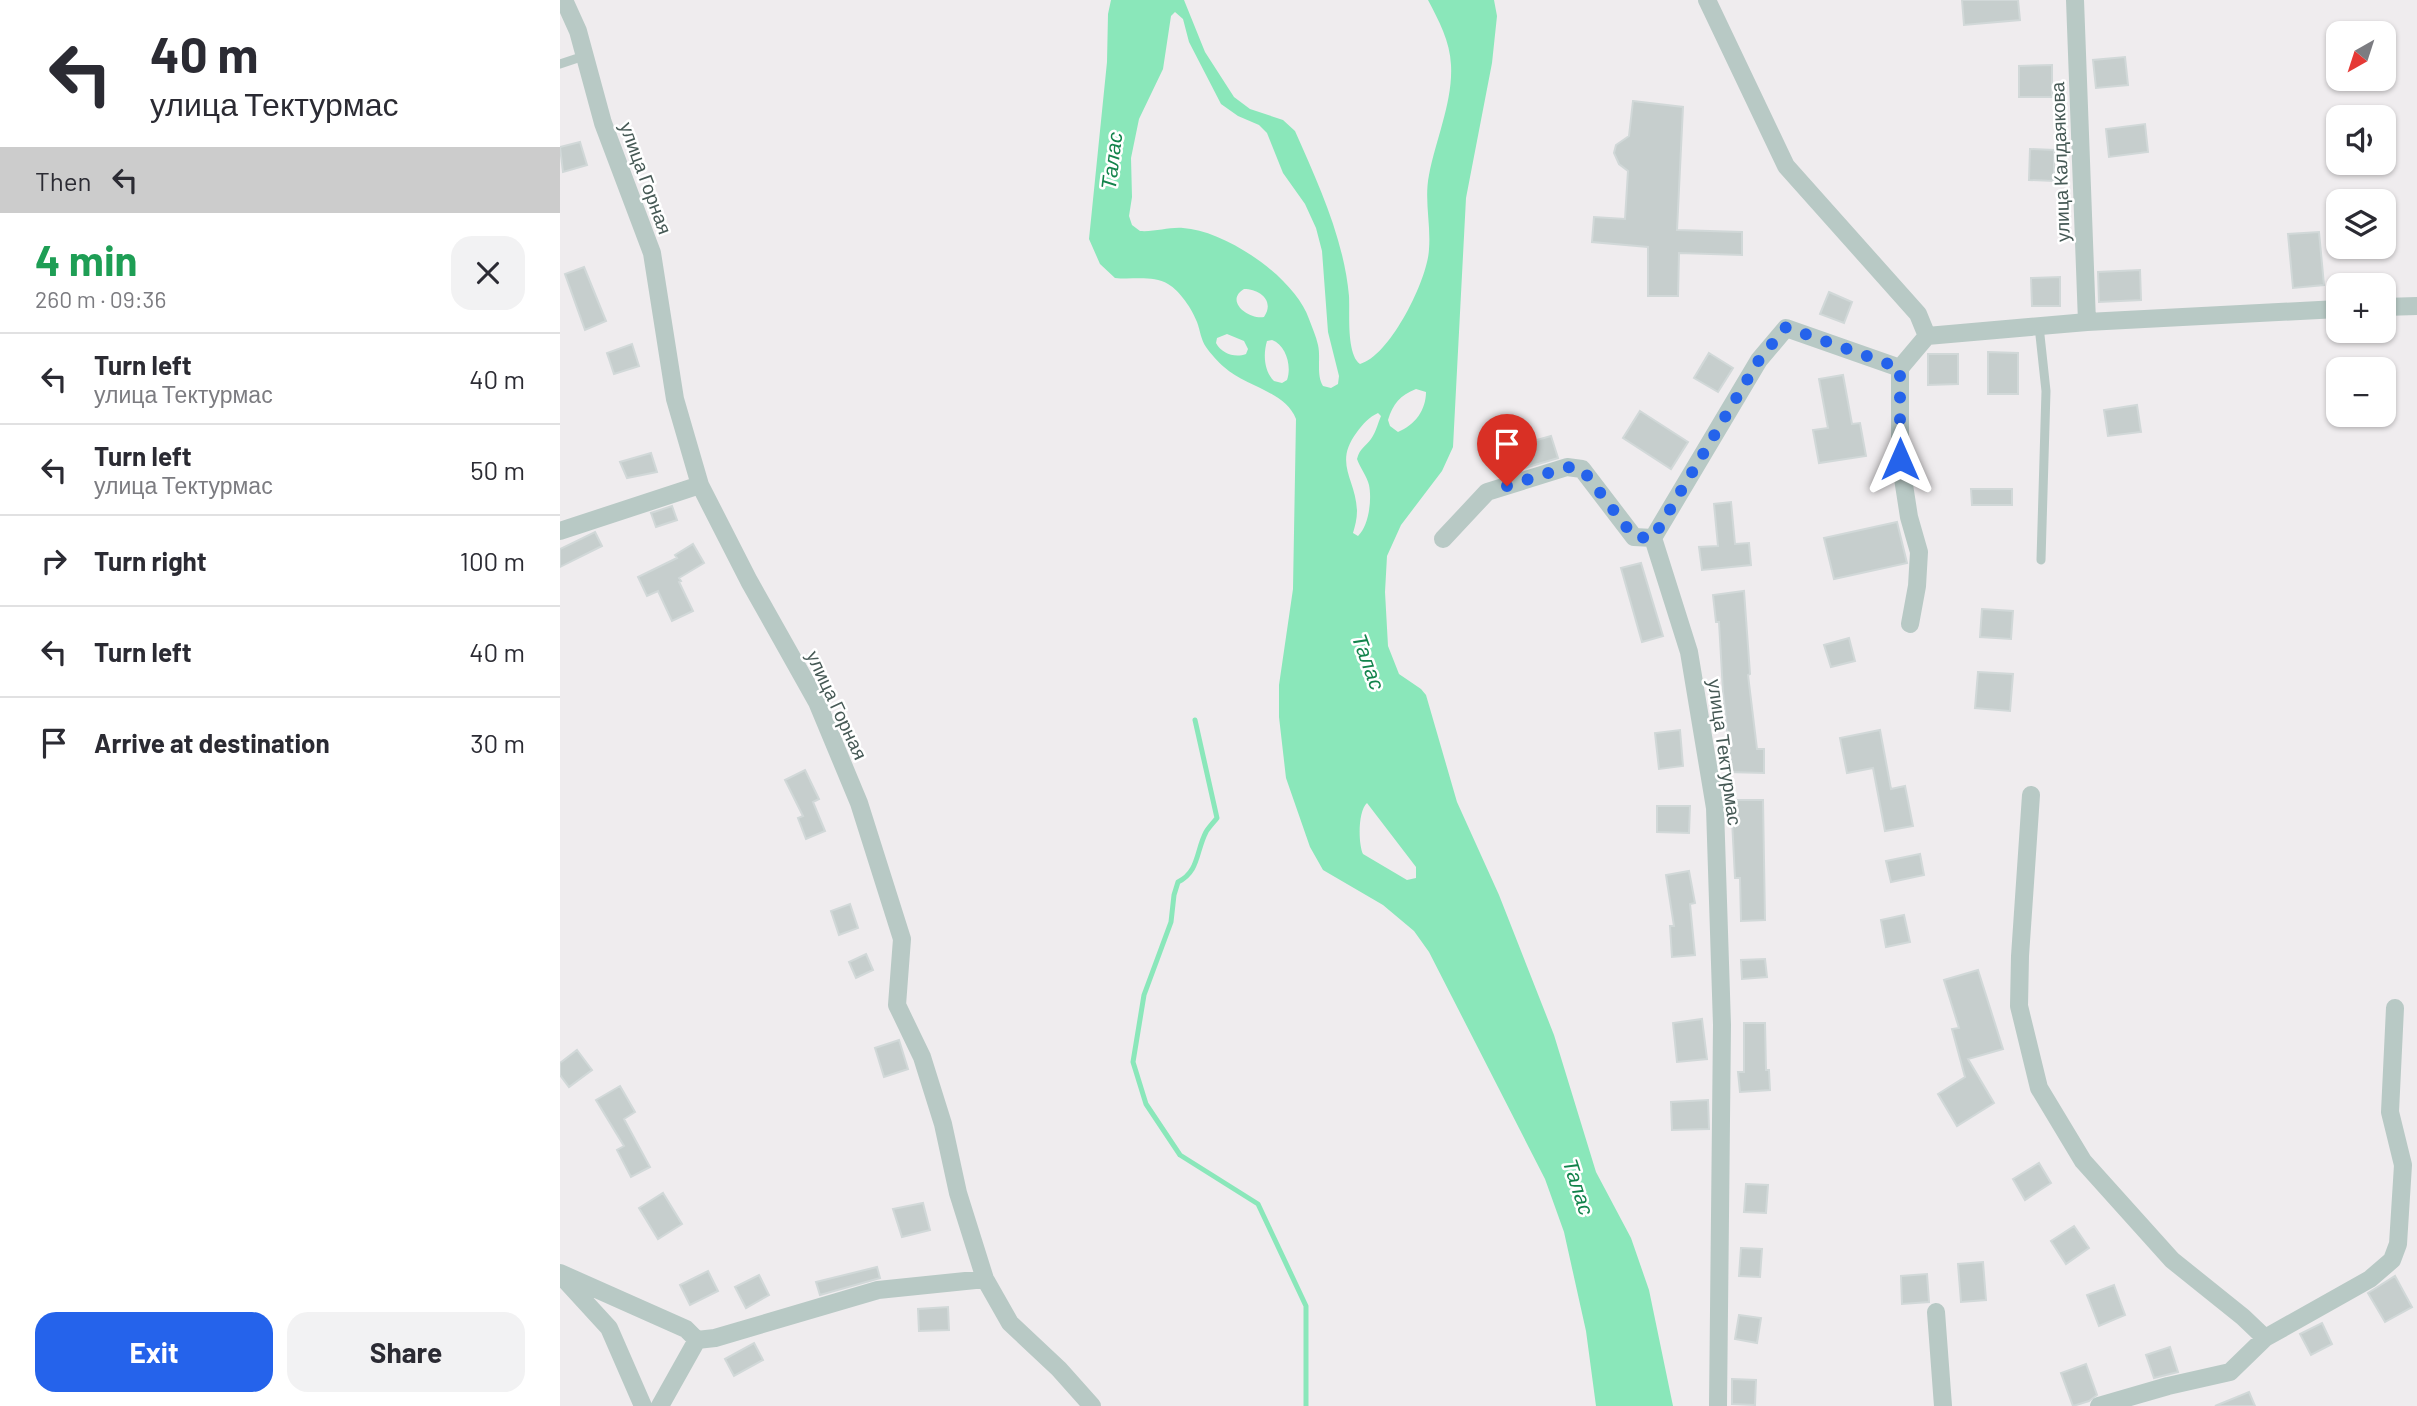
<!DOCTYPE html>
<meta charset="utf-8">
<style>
body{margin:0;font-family:Barlow,sans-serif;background:#f2f2f3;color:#2b2b33;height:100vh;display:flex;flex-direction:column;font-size:26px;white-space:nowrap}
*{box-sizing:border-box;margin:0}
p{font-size:23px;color:#7c7c81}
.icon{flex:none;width:38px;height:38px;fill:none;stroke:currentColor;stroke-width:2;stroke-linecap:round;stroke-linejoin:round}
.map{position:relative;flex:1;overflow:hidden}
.panel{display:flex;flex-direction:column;background:#fff;width:560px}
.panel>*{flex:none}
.banner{background:#fff;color:#2b2b33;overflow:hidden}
.needle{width:46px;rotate:219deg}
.buttons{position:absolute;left:1766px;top:21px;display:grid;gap:14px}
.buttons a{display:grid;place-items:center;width:70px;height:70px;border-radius:14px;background:#fff;box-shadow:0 2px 5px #0004;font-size:35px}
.pin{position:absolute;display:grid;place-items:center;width:60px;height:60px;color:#fff;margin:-72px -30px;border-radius:50% 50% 50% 0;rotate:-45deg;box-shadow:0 0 7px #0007}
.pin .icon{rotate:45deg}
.me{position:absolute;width:77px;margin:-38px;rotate:0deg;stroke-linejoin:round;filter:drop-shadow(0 0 5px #0008)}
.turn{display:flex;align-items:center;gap:24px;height:147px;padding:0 35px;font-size:32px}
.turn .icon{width:91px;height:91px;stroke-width:2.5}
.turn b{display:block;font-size:49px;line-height:60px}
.then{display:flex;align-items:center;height:66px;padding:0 35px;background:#0003;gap:14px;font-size:26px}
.round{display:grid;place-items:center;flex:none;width:74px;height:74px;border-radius:21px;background:#f2f2f3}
.headline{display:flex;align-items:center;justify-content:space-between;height:119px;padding:0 35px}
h1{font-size:42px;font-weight:700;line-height:52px;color:#1e9e55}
.action{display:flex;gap:14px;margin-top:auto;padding:14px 35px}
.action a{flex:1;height:80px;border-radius:21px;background:#2563eb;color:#fff;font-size:28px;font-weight:700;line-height:80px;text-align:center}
.action a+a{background:#f2f2f3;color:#2b2b33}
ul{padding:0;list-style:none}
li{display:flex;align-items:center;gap:21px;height:91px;padding:0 35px;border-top:2px solid #e1e1e2}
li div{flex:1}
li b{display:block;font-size:26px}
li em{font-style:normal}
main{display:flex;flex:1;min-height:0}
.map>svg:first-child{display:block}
.water{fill:#8ae7ba;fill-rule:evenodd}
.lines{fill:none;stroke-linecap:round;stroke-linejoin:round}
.stream{stroke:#8ae7ba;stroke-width:5}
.building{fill:#c6cecd;stroke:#d1d8d8;stroke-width:2}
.service{stroke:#b8c9c5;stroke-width:9}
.minor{stroke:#b8c9c5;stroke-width:18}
.route{stroke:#2563eb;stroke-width:12;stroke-dasharray:0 21.6}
.labels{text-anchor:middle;stroke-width:5;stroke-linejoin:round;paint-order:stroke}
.street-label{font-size:19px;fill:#465955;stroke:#fff}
.water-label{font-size:21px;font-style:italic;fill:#12834b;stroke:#fff}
</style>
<main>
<section class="panel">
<div class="banner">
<div class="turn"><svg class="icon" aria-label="left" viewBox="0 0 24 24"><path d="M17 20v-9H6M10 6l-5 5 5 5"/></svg><div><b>40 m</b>улица Тектурмас</div></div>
<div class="then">Then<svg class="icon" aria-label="left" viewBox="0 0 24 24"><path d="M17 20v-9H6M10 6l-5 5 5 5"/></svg></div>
</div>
<div class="headline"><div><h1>4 min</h1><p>260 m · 09:36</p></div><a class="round"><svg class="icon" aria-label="close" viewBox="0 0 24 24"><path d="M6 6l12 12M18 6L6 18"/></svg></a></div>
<ul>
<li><svg class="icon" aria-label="left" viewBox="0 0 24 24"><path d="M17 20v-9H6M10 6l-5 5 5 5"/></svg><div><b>Turn left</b><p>улица Тектурмас</p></div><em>40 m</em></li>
<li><svg class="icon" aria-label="left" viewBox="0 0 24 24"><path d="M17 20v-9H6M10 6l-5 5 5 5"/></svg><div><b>Turn left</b><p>улица Тектурмас</p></div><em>50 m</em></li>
<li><svg class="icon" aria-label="right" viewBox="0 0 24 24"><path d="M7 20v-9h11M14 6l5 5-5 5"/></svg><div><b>Turn right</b></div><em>100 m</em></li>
<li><svg class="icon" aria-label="left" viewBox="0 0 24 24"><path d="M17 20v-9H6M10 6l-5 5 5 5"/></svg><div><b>Turn left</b></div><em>40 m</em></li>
<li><svg class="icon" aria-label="arrive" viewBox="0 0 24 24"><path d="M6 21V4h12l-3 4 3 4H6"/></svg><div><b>Arrive at destination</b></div><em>30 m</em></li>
</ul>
<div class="action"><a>Exit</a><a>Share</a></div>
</section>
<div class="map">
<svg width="1857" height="1406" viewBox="0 0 1857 1406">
<rect width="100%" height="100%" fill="#efecee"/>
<path class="water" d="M551,0h73l21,52 29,45 16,12 33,11 12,11c23,52 49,108 54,165 1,16 -3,58 11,68 30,-8 68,-85 69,-115 2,-25 -5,-49 0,-74 7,-36 24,-74 22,-110 -1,-24 -12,-44 -23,-65h66l3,16 -5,47 -26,135 -13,249 -11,24 -41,54 -14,31 -2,36 3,54 11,28 22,15 5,6 31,107 42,93 55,140 42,137 35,66 18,52 24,116h-77l-10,-75 -22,-99 -19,-53 -116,-227 -15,-21 -31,-26 -60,-35 -13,-23 -24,-69 -7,-61v-32l14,-96 3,-170c-11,-28 -50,-32 -72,-52 -6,-5 -13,-13 -18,-20 -5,-7 -6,-17 -9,-25 -5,-13 -17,-31 -29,-38 -15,-9 -36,-4 -53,-6l-15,-14 -11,-25 18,-177 1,-48zM615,12l8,7 6,23 32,62 17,12 21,9 8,8 16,40 22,31 11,24 6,23 6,81 11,44 -1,8 -7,4 -8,-2c-7,-11 -2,-28 -5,-41 -2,-9 -6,-18 -9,-26 -14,-41 -82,-88 -126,-91 -14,-1 -28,4 -43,3l-8,-6 -3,-9 3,-19 -1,-39 8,-39 24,-50 8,-53zM684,289c16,0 31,12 20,28 -15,3 -40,-16 -20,-28zM667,334l17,7 4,8 -2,5c-11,4 -24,0 -30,-11l1,-5zM712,340c14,5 20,26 15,40l-5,3 -8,-2c-10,-10 -11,-27 -7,-40zM856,389l10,3c0,18 -11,33 -28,40l-8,-6 -2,-6c5,-16 12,-25 28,-31zM818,413l3,3c-3,7 -5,16 -10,23 -6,8 -11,9 -14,20 3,9 10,17 12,26 3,14 0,41 -11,51l-5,-3c2,-7 4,-14 4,-22 -1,-33 -24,-47 0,-79 6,-8 12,-15 21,-19zM807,803l49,64v11l-9,2 -44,-26c-5,-11 -5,-43 4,-51z"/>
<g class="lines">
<path class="stream" d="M635,720l22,98c-3,4 -8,9 -11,14 -10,19 -7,40 -28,50l-4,13 -3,27 -27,73 -11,67 13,42 34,51 78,49 48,102v100"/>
</g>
<path class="building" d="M1402,0h56l2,20 -56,5z
M1565,57l3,28 -32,3 -3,-28z
M1492,65v32h-33v-31z
M1073,101l50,6 -6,123 65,2v23l-63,-2 -1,43h-30v-49l-56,-5 2,-25 31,2 3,-48 -9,-7 -5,-11 2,-8 13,-9z
M1585,124l3,28 -39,5 -3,-28z
M20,142l7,23 -24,7 -3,-25z
M1470,149l24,1v31l-25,-1z
M1759,232l5,53 -31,3 -5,-54z
M24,267l22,54 -21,9 -20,-56z
M1580,270l1,30 -42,2 -1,-30z
M1500,277v29h-28l-1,-28z
M1269,292l23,10 -8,21 -24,-9z
M72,344l7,22 -25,8 -7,-21z
M1428,352l30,1v41h-30z
M1149,353l24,15 -15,24 -24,-14z
M1368,354h30v30l-30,1z
M1283,375l9,49 8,-1 6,33 -47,7 -6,-33 15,-2 -9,-49z
M1577,405l4,27 -33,4 -4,-26z
M1080,411l48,31 -17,27 -48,-31z
M991,436l7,22 -33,10 -6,-23z
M91,453l6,19 -30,6 -7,-16z
M1411,489h41v16h-40z
M1171,502l4,42 14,-1 2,22 -49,5 -3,-23 19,-1 -4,-42z
M112,506l5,14 -21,7 -5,-14z
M1337,522l10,41 -73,16 -10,-41z
M35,532l7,14 -42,21v-18z
M133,544l11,19 -25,15 2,3 -2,1 14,29 -21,10 -14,-30 -11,5 -9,-19 39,-19 -2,-3z
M1081,563l22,73 -21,6 -21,-74z
M1184,591l6,83 -2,1 9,74h7v24l-37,-1v-24h2l-6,-56 -4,-70h-3l-3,-27z
M1422,609l31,2 -2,28 -31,-2z
M1289,638l6,23 -24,6 -7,-22z
M1418,672l35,2 -3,37 -35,-3z
M1120,730l3,36 -24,3 -4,-36z
M1320,730l11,59 14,-3 8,40 -28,5 -12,-63 -26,5 -7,-35z
M245,770l14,29 -6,3 12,29 -19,8 -8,-21 5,-2 -18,-36z
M1171,800h32l2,120 -24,1 -1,-43h-5z
M1097,806h33l-1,27 -32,-1z
M1360,854l4,21 -33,7 -5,-21z
M1129,871l6,32 -5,1 5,51 -23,2 -2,-31h4l-8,-51z
M290,904l8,24 -19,7 -8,-24z
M1344,915l6,27 -24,5 -5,-27z
M306,954l7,16 -17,8 -7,-16z
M1205,959l2,18 -25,2 -1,-19z
M1418,970l25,79 -35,10 26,44 -37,23 -19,-32 27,-17 -13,-48 7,-1 -15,-48z
M1142,1019l5,40 -30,3 -4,-39z
M1184,1023h21l1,47h3l1,20 -30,2 -2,-20h6z
M339,1040l9,29 -24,8 -9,-29z
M17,1050l15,20 -23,17 -9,-12v-12z
M60,1086l15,26 -11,7 26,48 -19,10 -14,-27 7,-4 -28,-46z
M1148,1100l1,29 -37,1 -1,-28z
M1479,1163l12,20 -26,17 -12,-21z
M1186,1184l22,1 -2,28 -22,-1z
M103,1193l19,31 -24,15 -19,-31z
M363,1203l7,27 -28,7 -9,-28z
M1514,1226l15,22 -23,16 -15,-23z
M1181,1248l21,1 -2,28 -21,-1z
M1423,1262l3,38 -25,2 -3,-38z
M317,1267l3,11 -60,17 -4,-13z
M148,1271l10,20 -28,14 -10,-20z
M1367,1274l2,28 -27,2 -1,-28z
M199,1275l10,20 -23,13 -11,-21z
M1835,1276l17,31 -27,15 -17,-29z
M1554,1285l11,30 -26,11 -12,-31z
M388,1307l1,23 -30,1 -1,-22z
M1179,1315l22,3 -4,25 -22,-4z
M1762,1323l10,21 -21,11 -11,-21z
M194,1343l9,17 -29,16 -9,-17z
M1610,1347l8,25 -24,6 -8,-23z
M1526,1364l11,31 -8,6 -16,5 -12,-33z
M1172,1379l24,1 -1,25 -23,-1z
M1689,1392l6,14h-40z"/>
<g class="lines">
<path class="service" d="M0,64l24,-8
M1479,326l7,65 -5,169"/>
<path class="minor" d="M4,0l14,31 25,92 49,130 23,146 25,86 49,96 68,121 42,101 43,136 -5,66 25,52 21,67 15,69 27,86 25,44 49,46 33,37
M1147,0l79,166 132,148 9,22
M1515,0l12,322
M1824,307l33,-1
M1340,368v91l9,58 10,35 -2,34 -7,38
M0,531l140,-46
M883,539l44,-47 80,-25 15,2 52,68 19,1
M1471,795l-11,161 -1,50 20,82 44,73 89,99 71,57 22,21 -35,34 -62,14 -69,20
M0,1273l126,56 11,11 18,-2 163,-48 107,-11
M5,1280l44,48 34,78
M1376,1312l7,94
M1705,1338l105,-59 22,-19 6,-16 5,-79 -13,-53 5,-104
M100,1406l37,-66
M1158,1406l4,-381 -7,-217 -26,-156 -36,-114 106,-178 27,-32 114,40 27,-32 160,-14 251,-13"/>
</g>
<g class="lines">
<path class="route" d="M947,486l60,-19 15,2 52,68 19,1 106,-178 27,-33 114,41v91"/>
</g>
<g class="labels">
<g class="street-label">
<text transform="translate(1500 162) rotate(-92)" y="7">улица Калдаякова</text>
<text transform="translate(86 178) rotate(70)" y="7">улица Горная</text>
<text transform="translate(277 705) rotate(65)" y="7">улица Горная</text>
<text transform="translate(1165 752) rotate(82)" y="7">улица Тектурмас</text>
</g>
<g class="water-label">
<text transform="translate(552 161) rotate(-83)" y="7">Талас</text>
<text transform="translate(808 662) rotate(70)" y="7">Талас</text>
<text transform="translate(1018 1187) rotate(72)" y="7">Талас</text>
</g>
</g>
</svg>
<div class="buttons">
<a><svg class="needle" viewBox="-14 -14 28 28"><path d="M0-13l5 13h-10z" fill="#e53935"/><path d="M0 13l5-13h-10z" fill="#7c7c81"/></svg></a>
<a><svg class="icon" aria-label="sound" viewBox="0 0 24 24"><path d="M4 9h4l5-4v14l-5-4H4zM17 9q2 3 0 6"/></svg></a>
<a><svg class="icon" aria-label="layers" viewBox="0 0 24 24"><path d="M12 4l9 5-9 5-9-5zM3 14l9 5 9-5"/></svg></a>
<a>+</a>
<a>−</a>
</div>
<div class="pin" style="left:947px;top:486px;background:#d93025"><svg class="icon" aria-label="arrive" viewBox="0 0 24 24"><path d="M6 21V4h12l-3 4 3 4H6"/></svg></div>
<svg class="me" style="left:1340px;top:459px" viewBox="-20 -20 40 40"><path d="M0-17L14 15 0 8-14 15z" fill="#2563eb" stroke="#fff" stroke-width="4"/></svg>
</div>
</main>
